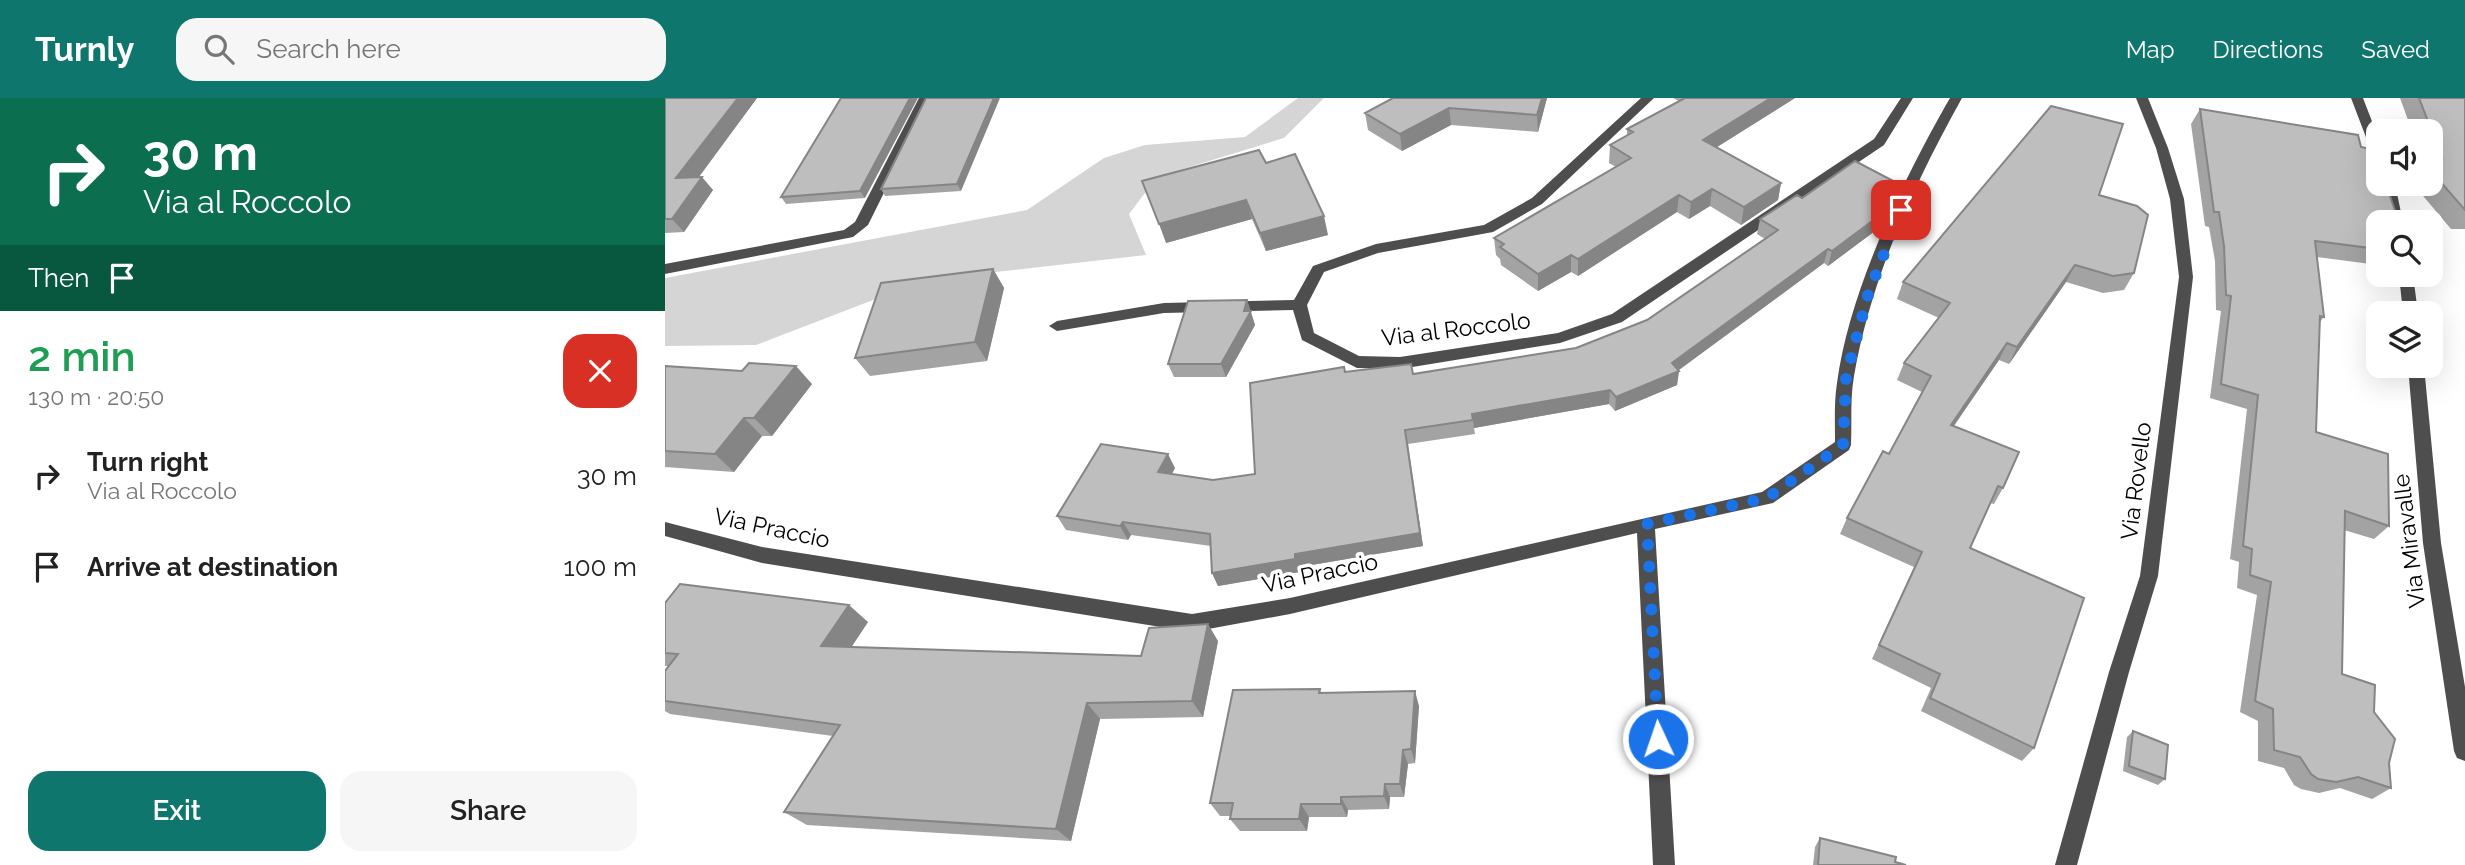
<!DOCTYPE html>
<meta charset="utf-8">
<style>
body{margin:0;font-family:Raleway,sans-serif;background:#f6f6f6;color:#222;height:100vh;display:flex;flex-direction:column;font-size:26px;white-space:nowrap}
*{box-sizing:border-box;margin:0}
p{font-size:23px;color:#767676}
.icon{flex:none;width:38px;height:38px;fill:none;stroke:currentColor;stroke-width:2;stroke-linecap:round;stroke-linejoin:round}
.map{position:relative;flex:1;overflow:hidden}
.details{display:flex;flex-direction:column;background:#fff;width:665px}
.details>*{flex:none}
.hud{background:#0b6e4f;color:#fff;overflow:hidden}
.tools{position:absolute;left:1701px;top:21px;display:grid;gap:14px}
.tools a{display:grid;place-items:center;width:77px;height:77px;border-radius:14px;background:#fff;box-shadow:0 7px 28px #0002;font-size:35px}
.pin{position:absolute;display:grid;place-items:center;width:60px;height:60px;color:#fff;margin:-30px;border-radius:14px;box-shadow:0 4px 10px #0006}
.me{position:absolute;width:77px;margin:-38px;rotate:357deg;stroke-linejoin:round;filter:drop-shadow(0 0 5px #0008)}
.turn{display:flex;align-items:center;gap:24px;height:147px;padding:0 28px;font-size:32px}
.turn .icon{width:91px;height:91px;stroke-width:2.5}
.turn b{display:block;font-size:49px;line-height:60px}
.then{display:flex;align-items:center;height:66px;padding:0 28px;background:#0003;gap:14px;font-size:26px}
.round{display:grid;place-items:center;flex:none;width:74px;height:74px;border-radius:21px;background:#f6f6f6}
.overview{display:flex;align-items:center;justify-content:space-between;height:119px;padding:0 28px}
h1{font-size:42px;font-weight:600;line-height:52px;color:#1e9e55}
.button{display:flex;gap:14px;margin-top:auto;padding:14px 28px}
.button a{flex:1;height:80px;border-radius:21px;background:#0f766e;color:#fff;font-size:28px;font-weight:600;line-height:80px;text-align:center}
.button a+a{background:#f6f6f6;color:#222}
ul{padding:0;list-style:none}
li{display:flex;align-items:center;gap:21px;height:91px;padding:0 28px}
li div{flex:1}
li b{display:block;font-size:26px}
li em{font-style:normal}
header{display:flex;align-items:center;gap:42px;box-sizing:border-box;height:98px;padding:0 35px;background:#0f766e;color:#fff}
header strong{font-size:33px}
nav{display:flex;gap:38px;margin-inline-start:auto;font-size:24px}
.search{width:490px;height:63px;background:#f6f6f6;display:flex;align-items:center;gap:18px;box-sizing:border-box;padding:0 24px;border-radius:21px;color:#767676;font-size:26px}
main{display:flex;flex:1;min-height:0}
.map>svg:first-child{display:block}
.green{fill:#d5d5d5}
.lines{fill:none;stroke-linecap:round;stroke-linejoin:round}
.minor{fill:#4e4e4e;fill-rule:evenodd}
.wall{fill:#a3a3a3}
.shaded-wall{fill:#858585}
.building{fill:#bebebe;stroke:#858585;stroke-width:2}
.route{stroke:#1a73e8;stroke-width:12;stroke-dasharray:0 21.6}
.labels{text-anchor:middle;stroke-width:7;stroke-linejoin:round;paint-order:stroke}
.street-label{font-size:23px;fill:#000;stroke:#fff}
</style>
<header>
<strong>Turnly</strong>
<div class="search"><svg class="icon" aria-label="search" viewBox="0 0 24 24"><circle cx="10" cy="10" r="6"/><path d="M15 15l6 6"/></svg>Search here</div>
<nav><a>Map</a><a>Directions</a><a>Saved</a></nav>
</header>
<main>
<section class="details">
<div class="hud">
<div class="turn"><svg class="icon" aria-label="right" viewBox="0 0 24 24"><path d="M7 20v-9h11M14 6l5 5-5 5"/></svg><div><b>30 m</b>Via al Roccolo</div></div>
<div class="then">Then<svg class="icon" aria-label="arrive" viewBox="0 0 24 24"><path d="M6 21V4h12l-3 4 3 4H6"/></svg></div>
</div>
<div class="overview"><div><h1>2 min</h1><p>130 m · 20:50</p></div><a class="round" style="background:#d93025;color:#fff"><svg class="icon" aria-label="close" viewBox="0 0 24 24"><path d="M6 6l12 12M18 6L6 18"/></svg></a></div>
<ul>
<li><svg class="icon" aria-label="right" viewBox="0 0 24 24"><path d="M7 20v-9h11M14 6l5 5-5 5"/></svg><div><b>Turn right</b><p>Via al Roccolo</p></div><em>30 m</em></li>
<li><svg class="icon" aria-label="arrive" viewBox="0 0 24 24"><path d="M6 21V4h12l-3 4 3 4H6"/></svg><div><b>Arrive at destination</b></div><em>100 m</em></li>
</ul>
<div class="button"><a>Exit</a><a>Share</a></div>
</section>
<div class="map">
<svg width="1800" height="767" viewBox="0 0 1800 767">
<rect width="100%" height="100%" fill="#fff"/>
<path class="green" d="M633,0h26l-40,40 -127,39 -28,37 17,41 -221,25 -169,65 -91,1v-68l362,-68 77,-52 41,-13 100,-8z"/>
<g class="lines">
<path class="minor" d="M254,0h12l-63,127 -15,12 -188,37v-10l179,-34 11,-8z
M976,0h13l-112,106 -49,28 -115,21 -54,19 -17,33 7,28 45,23 41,1 158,-24 54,-19 262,-175 27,-41h12l-29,47 -262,177 -62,21 -160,26 -43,-1 -55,-28 -9,-30 -129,3 -107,18 -8,-5 8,-5 107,-18 130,-3 19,-34 63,-22 108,-19 48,-27z
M1285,0h12c-48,86 -91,180 -108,278 -4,22 -2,46 -3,69l-2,5 -76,53 -118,26 20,336h-22l-16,-332 -347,81 -98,18 -430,-69 -97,-27v-14l97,25 430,67 98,-16 472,-106 73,-50c0,-20 -1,-40 2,-59 12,-92 67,-205 113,-285z
M1471,0h12l20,50 16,51 9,78 -35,299 -29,96 -52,193h-22l54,-193 31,-96 39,-299 -9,-78 -14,-51z
M1686,0h12l15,39v20l-6,-4z
M1716,86h14l8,38h-14z
M1734,177h14l5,38h-15z
M1743,268h16l17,177 24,144v74l-8,-3 -3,-7 -31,-208z"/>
</g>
<path class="wall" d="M0,0h92l-59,79 15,13 -29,42 -19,1z
M176,0l24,100 -79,6 -5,-7z
M261,0l35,93 -76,5 -4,-7z
M728,0h154l-9,34 -87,-7 -49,26 -34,-21 -3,-17z
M1008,0h122l-78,49 64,36 -3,17 -37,25 -31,-19 -21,13 -12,-7 -99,64 -7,-4 -33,19 -37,-26 -1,-6 -4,-4 -2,-17 122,-71 -7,-4 1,-18 17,-9v-7l52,-28z
M1735,0h65v131h-14l-38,-45h18v-53h-19z
M1535,11l178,113v43l-61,-8 7,60 -5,6 -3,109 73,94 -15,13 -30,-9 -2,144 32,38 15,51 2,25 -19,11 -32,-11 -21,5 -18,-4 -7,-4 -10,-17 -26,-7v-40l-18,-9 17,-117 -20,-7 2,-26 -9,-3 17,-150 -37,-11 11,-87 -5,-1 -1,-49 -6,-34 -4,-1 -14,-102z
M601,65l62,72 -62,16 -14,-32 -86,24z
M1434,97l35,78 -10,17 -21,3 -37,-11 -57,82 -10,-4 -45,66 49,62 -9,16 -4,-1 -20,45 64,200 -12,13 -101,-50 10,-23 -59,-29 42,-92 -74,-33 7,-16 42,-64 33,-62 -25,-12 7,-17 35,-45 -42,-19 6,-17z
M1137,100h93l-12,27 -55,41 -4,-3 -145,107 -2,15 -62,26 -6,-7 -135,24 1,6 -67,10 15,102 -123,21v5l-82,14 -6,-13 -1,-27 -80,-11 -3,5 -62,-10 -9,-14 118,-48 -3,6 41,6 42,-6 91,-102 67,2 163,-26 71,-28 118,-81 -8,-5 3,-15z
M328,171l11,19 -17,73 -117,15 -15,-18z
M582,202l8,25 -29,52h-52l-6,-13z
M0,268l147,18 -40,52h-10l-28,36 -69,-5z
M0,505l203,19 -17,25 290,9 77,-15 -15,76 -103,2 -29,122 -264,-16 -23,-13 49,-76 -163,-22 -5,-3v-40l4,-5h-4z
M655,591l1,4 98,13 -4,57 -7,1 -4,33h-14l-1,12 -41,1 -1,7h-38l-2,14h-67l-10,-12 1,-3h-11l-10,-13z
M1468,633l32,48 -7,6 -35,-14 4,-34z
M1155,740l75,24 11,3h-93l2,-18z"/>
<path class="shaded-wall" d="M73,0h19l-69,94 -12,-14z
M245,0h8l-53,100 -5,-7z
M329,0h6l-39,93 -4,-7z
M877,0h5l-9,34 -1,-17z
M1106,0h24l-94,59 2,-17z
M784,10l2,17 -49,26 -2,-17z
M37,79l11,13 -29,42 -12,-13z
M1116,85l-3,17 -37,25 3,-18z
M1234,86l-4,14 -12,27 -55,41 4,-15z
M1047,91l-2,17 -21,13 2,-17z
M1014,97l-2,17 -99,64v-17z
M581,102l6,19 -86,24 -7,-19z
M659,118l4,19 -62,16 -6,-18z
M1163,151l-4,14 -148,109 3,-1 -2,14 -62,26 1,-14 56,-34z
M906,157v17l-33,19v-17z
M1410,167l-9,17 -57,82 8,-17z
M328,171l11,19 -17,73 -12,-19z
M582,202l8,25 -29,52 -5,-13 23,-53z
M1342,245l-8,17 -56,81 8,-16z
M131,268l16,18 -40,52 -18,-18z
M945,292l-1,14 -135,24 -2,-14z
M79,320l18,18 -28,36 -19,-18z
M740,332l18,116 -123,21v5l-82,14 -6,-13 83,-19z
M503,356l7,14 -10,17 -7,-13z
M458,424l8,13 -3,5 -8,-14z
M184,507l19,17 -27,41 -20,-17z
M543,526l10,17 -15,76 -11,-16z
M750,593l4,15 -4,57 -4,-14z
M422,605l13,16 -29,122 -15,-12z
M738,652l5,14 -4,33 -4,-13z
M720,686l5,13 -1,12 -5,-13z
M676,699l7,13 -1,7 -6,-13z
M636,706l8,13 -2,14 -8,-12z"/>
<path class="building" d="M0,0h73l-62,80 26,-1 -30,42h-7z
M176,0h69l-50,93 -79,6z
M261,0h68l-37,86 -76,5z
M728,0h149l-5,17 -88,-7 -49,26 -35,-21z
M1020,0h86l-68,42 78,43 -37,24 -32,-18 -21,13 -12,-7 -101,64 -7,-4 -33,19 -38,-27 4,-3 -10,-6 137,-80 -21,-13 23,-13 -6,-3z
M1754,0h46v112l-34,-39v-15l11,2z
M1386,8l72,18 -24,71 38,11 11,9 -14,58 -21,3 -38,-11 -58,82 -10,-4 -56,82 68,27 -16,36 -5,-2 -28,62 114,50 -50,150 -104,-50 10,-24 -61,-29 43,-93 -75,-34 36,-67 6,3 42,-78 -27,-13 46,-60 -47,-21z
M1535,11l158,26 3,12 14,3 3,9v25h8l13,38h-21v27l-63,-8 9,76 -4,-1 -4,116 72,22 1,72 -44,-15 -3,163 33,11 -1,27 21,27 -6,24 2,25 -33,-11 -22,5 -18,-3 -7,-5 -11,-17 -26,-7 -1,-41 -18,-8 16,-119 -21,-7 2,-26 -9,-3 15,-151 -37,-11 10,-88 -5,-1 -2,-49 -5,-34h-5z
M594,52l7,13 29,-9 29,62 -64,17 -14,-33 -87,24 -17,-43z
M1190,63l44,23 -12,26 -55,41 -4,-2 -156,114 7,8 -63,26 -6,-7 -138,24 1,6 -68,10 15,103 -125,21v5l-83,14 -2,-39 -87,-12 -3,4 -63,-10 44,-72 67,10 -10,18 55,8 42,-6 -5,-91 94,-16 1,5 66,-8 2,10 163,-26 71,-28 131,-90 -18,-11 37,-24 5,3z
M328,171l-18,73 -120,16 26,-75z
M582,202l-3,11h7l-30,53h-53l20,-63z
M84,265l47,3 -42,52h-10l-29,36 -50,-3v-85l77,5z
M15,486l169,21 -28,41 320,10 8,-28 59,-4 -16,77 -105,2 -31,126 -272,-17 56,-87 -175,-24v-30l13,-17 -13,-1v-50z
M655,591l-1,4 96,-2 -4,58 -8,1 -3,34h-15l-1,12 -43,1v7h-40l-2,15h-69l3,-16h-23l23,-113z
M1468,633l35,14 -3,34 -36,-13z
M1155,740l76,19 -1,5 11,3h-88z"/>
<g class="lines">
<path class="route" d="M993,641l-11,-215 120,-26 76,-53 3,-68 22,-82 33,-85"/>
</g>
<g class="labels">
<g class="street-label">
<text transform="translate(791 231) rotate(-7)" y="8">Via al Roccolo</text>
<text transform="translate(1471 383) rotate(-83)" y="8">Via Rovello</text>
<text transform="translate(107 430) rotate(12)" y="8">Via Praccio</text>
<text transform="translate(1744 443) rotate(-97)" y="8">Via Miravalle</text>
<text transform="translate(655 475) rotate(-12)" y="8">Via Praccio</text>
</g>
</g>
</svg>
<div class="tools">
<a><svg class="icon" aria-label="sound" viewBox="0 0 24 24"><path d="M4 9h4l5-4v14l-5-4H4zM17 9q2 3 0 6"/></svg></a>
<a><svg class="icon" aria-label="search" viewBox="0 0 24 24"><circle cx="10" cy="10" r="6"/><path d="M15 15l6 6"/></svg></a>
<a><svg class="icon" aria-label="layers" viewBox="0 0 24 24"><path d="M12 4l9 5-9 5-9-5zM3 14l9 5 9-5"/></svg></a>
</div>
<div class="pin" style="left:1236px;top:112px;background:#d93025"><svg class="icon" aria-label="arrive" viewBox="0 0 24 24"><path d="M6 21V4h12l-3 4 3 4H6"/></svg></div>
<svg class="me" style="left:993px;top:641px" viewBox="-20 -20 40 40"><circle r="17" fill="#1a73e8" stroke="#fff" stroke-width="3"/><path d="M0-11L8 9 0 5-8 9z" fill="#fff"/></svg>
</div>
</main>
